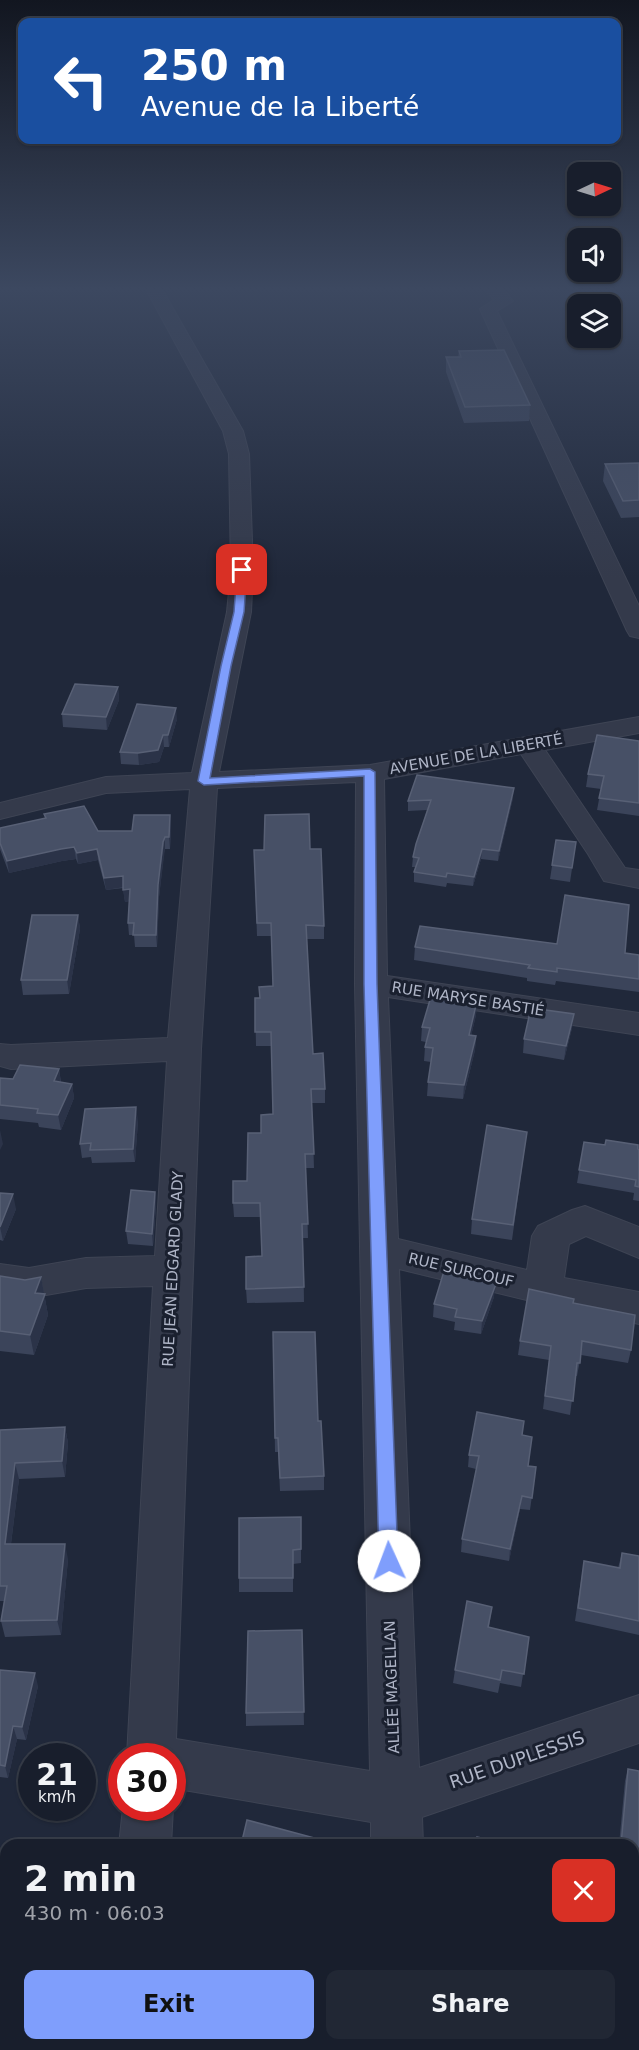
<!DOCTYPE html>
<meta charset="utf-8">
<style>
body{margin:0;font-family:"DejaVu Sans",sans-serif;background:#212734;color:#f1f3f6;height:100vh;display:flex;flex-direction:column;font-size:22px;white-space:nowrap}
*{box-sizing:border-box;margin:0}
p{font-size:20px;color:#9fa2a9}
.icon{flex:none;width:33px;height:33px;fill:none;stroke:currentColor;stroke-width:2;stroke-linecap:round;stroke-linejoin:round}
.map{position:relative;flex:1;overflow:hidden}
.details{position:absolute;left:0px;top:1839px;width:639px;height:212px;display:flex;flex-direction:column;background:#181e2c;border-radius:18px 18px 0 0;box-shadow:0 2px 4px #0004,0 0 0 2px #363c48}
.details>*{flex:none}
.top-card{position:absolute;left:18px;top:18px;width:603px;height:126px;border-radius:12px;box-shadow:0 2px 4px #0004,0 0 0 2px #363c48;background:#1a4fa0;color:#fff;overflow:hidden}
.needle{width:39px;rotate:86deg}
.controls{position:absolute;left:567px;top:162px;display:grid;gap:12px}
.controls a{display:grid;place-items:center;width:54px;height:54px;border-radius:12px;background:#181e2c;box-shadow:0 2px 4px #0004,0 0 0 2px #363c48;font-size:30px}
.speed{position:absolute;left:18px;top:1743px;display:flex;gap:12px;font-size:30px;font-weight:700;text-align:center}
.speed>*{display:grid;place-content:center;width:78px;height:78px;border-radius:50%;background:#181e2c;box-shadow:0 2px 4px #0004,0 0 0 2px #363c48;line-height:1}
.speed small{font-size:15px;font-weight:400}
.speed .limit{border:9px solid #d22;background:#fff;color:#111}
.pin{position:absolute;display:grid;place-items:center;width:51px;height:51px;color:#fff;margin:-26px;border-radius:12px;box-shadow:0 3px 9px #0006}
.me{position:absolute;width:66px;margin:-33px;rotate:358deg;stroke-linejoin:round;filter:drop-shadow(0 0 4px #0008)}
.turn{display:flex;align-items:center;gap:21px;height:126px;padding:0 24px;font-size:27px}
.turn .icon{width:78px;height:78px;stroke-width:2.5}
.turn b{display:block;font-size:42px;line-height:51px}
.round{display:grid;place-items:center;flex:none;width:63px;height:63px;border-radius:12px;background:#212734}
.overview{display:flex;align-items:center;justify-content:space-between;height:102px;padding:0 24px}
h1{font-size:36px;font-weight:600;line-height:45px}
.primary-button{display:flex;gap:12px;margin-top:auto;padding:12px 24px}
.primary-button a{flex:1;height:69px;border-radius:12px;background:#7f9efc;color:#111;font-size:24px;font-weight:600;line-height:69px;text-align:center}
.primary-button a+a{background:#212734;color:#f1f3f6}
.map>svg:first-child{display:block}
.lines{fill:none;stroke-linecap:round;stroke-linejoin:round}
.minor-casing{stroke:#3e4454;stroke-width:2}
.minor{fill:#343a4b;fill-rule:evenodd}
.wall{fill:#3b445a}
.shaded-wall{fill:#2b3348}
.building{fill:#475066;stroke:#586075;stroke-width:1.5}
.route{fill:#7f9efc;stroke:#5367a4;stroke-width:1.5}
.labels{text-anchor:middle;stroke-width:6;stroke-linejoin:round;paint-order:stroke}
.street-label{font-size:15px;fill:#afb5c7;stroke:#1a202f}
.near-street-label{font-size:18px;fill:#afb5c7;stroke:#1a202f}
</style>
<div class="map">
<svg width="639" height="2050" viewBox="0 0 639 2050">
<rect width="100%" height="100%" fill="#20283a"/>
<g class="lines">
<g class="minor-casing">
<path id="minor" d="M147,291h16l80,140 6,23 4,116 -2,42 -32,160 151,-7 269,-48v16l-94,17 80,118 14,2v18l-35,-7 -16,-27 -67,-100 -137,25 3,197 252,37v22l-251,-38 10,242 129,31 5,-34 6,-10 34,-16 13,-4 54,21v31l-53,-22 -17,8 -5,34 75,14v32l-96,-20 -144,-35 20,499 220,-73v48l-217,74 1,28h-52v-23l-199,-34v-32h-45l26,-470 -67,2 -57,10 -29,-4v-30l29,4 57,-10 69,-2 12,-195 -156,8 -11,-3v-22l11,1 157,-7 22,-249 -84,4 -106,26v-16l106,-26 86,-4 35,-161 4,-42 -2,-116 -6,-23zM356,782l-1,202 15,787 -194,-32 25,-690 16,-261z
M487,291h18l8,10 -16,10 142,295v32l-9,-2 -3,-5 -147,-322 14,-9z
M172,1806l1,2 -2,37h-52l4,-37z
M103,2044h56v6h-56z
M376,2044h56l1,6h-56z"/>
</g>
<use href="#minor" class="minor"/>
</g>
<path class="wall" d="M459,351l71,54 -1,16 -65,2 -18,-51v-15h12z
M639,463v54l-18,1 -18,-37 2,-17z
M118,687l1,13 -12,30 -44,-3 -1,-13z
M177,719l-8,28h-5l-5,15 -20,3 -18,-1 -1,-12z
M639,741v75l-42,-6 4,-21 -15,-2 2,-13z
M417,775l96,23 -15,63 -17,-2 -8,27 -26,-3 -1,4 -32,-5v-10l2,-5h-4l1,-10 14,-47 -19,1v-10z
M44,814l54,17h34l39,-4 -1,22h-5l-1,4 -5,44 -2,50h-22l-1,-12h-5l-1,-12 1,-22 -4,1 -2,-14 -17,2 -8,-30 -20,4 -2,-5 -14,2 -53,12 -9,-24v-21l45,-10z
M556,840l20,2 -6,40 -20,-3z
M310,849l14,77v13h-17l6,115 12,35v14h-13l2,65h-8l2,70h-5l1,64 -57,1 -1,-14 16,-33 -2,-39h-26l-1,-14 14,-22 14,-48 12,-19 -1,-68h-16l-1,-48h4l14,-12 -2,-50h-14l-3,-86z
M78,915l2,14 -11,65 -46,1 -2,-15z
M415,947l210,6 14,2v37l-83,-11 -1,4 -28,-4v-3l-113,-18z
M477,1001l-1,14 -5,21h5l-1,14 -12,49 -36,-3 1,-14 3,-20 -7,-1 1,-14 1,-5 -5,-1 1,-14z
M574,1014l-2,14 -8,32 -41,-7 1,-14z
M59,1069l2,13 11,2 2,14 -13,32 -22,-3 -1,-4 -38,-4v-41l13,1z
M138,1121l-3,41 -43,1 -1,-6 -9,1 -2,-14z
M527,1132l-15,108 -41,-6 1,-15z
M584,1142l55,8v51l-6,-1 1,-7 -57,-10z
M155,1192l1,13 -3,41 -25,-2 -2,-13z
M0,1193l16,16 -13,32 -3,-1z
M0,1276l25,4 16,-3 7,38 -14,40 -34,-4z
M480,1281l14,16 -13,37 -27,-4 1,-8 -22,-5 1,-13z
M573,1303l58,47 -3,13 -47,-8 -4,21h-2l-5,39 -27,-6 6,-49 -31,-5 2,-14z
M273,1332l45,89 6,55v14l-44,1 -2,-39h-3z
M65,1427l3,16 -3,34 -46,2 -8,65 57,15 -7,76 -56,2 -4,-16 3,-20h-4v-171z
M522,1435l6,31 8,1 -6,43 -10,-1 -11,52 -48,-9 1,-13 14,-70 -8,-2 1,-12z
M301,1517v46l-8,1v28h-54v-14z
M622,1553l17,3v79l-64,-14 9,-60 34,7z
M492,1607l-3,20 40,10 -8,50 -21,-4 -2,10 -45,-10 2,-13z
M302,1630l2,95 -58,1v-13z
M0,1670l38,16 -12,54 -9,-1 -9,39 -8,-1z
M628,1769l11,2v93l-6,-2v-17h-14l6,-64z
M0,1877l6,4v160l-6,-4z
M24,2044h34l-3,6h-23z"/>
<path class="shaded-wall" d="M118,687l1,13 -12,30 -1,-13z
M176,708l1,11 -8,28 -1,-12z
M163,735l1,12 -5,15 -20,3 -1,-12z
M514,788l-1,10 -15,63 1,-10z
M170,815l1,12 -1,22 -1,-12z
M165,837v12l-6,48 -2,50 -1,-12 2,-50z
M74,847l2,12 -14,2 -53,12 -2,-12 54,-12z
M97,849l1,11 -20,4 -1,-11z
M482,849l-1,10 -8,27 1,-9z
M123,876l1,11 -18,3 -2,-12z
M130,889l1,12 -6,1 -2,-12z
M78,915l2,14 -11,65 -2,-14z
M477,1001l-1,14 -8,34 1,-14z
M574,1014l-2,14 -8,32 2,-14z
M476,1036l-1,14 -12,49 1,-14z
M59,1069l2,15 -7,-3z
M72,1084l2,14 -13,32 -3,-15z
M136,1107l2,14 -3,41 -2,-13z
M0,1130l3,14 -3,6z
M155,1192l1,13 -3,41 -1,-12z
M13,1194l3,15 -13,32 -3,-14z
M41,1277l7,38 -14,40 -4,-20 5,-42z
M496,1284l-2,13 -13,37 1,-13z
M65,1427l3,16 -3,34 -3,-16z
M15,1463l4,16 -10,80 -4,-15z
M522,1496l-2,13 -11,52 1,-12z
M65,1544l3,15 -7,76 -4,-15z
M35,1673l3,13 -12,54 -4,-13z
M13,1726l4,13 -9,39 -3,-12z
M45,2044h13l-3,6h-10l-1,-3z"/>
<path class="building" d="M504,350l26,55 -65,2 -19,-50h15l-2,-6z
M639,463v37l-16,1 -18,-37z
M75,684l43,3 -12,30 -44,-3z
M137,704l39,4 -8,27h-5l-5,15 -20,3 -18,-1z
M597,735l42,6v62l-40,-5 5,-22 -16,-2z
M417,775l97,13 -15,63 -17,-2 -8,28 -27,-4 -1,4 -32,-5 5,-14 -6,-1 3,-13 15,-44 -23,1z
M84,806l14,25h34l2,-16h36l-1,22h-4l-2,5 -5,43 -2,50h-23l1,-12h-6l2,-34 -7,1v-14l-19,2 -7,-29 -20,4 -3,-6 -13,2 -54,12 -7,-18v-15l46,-10 -2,-4z
M309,814l1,35h11l3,77 -18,-1 7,129 10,-1 2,36h-14l3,65h-9l3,70h-6l2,63 -58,2v-32l16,-1 -2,-53h-27v-22h14l1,-48h13v-18l12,-1 -2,-82h-16v-34h5l-1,-11 14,-1 -2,-63h-14l-3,-73h10l1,-35z
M556,840l20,2 -4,26 -20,-3z
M565,895l64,10 -4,48 14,2v24l-82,-11v4l-29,-4 2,-3 -115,-18 5,-21 137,18z
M32,915h46l-11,65h-46z
M432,993l45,8 -8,34 7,1 -12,49 -36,-3 5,-34 -8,-1 5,-19 -8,-1z
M531,1008l43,6 -8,32 -42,-7z
M20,1065l39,4 -5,12 18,3 -14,31 -21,-2 1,-4 -38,-4v-27l13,1z
M136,1107l-3,42 -43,1 1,-7 -11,1 5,-35z
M487,1125l40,7 -14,93 -41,-6z
M606,1140l32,5v4l1,1v37l-4,-1 1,-6 -57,-10 5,-28 21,3z
M131,1190l24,2 -3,42 -26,-3z
M0,1193l13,1 -13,33z
M444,1271l36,7v3l16,3 -14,37 -27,-4 2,-8 -23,-5z
M0,1276l25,4 16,-3 -6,16 10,1 -15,41 -30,-4z
M529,1289l45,10 -1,4 62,12 -4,35 -49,-9 -2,22h-3l-4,38 -28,-5 6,-50 -31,-5z
M273,1332h42l3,89h3l3,55 -44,2 -2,-40h-3z
M477,1412l47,9 -2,14 10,2 -4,29 8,1 -4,31 -10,-2 -12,53 -48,-10 17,-83 -10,-1z
M65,1427l-3,34 -47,2 -10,81h60l-8,76 -56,1 6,-35h-7v-156z
M301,1517v32l-8,1v28h-54v-60z
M622,1553l17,3v65l-61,-13 6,-47 36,7z
M467,1601l25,6 -4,20 41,10 -5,37 -22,-4 -2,10 -45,-10z
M302,1630l2,82 -58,1 2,-82z
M0,1670l35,3 -13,54 -9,-1 -8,40 -5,-1z
M628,1769l11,2v80l-6,-2v-4h-12z
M247,1820l75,20 -1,5h-80z
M477,1837l35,8h-37z
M0,1877l6,4v148l-6,-3z
M188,2044h149v6h-149z
M550,2044h24l16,4v2h-41z"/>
<linearGradient id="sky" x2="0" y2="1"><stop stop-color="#121620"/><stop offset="0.5" stop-color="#3c4860"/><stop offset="1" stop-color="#3c4860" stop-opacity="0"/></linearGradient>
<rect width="639" height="578" fill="url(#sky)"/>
<path class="route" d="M242,567l5,3 -3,42 -13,54 -21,112 160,-9 5,3 2,212 21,577 -3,6 -6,3 -7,-3 -3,-6 -15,-577v-208l-160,9 -6,-4 23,-115 13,-54 3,-42z"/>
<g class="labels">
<g class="street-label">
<text transform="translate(476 754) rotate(-10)" y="5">AVENUE DE LA LIBERTÉ</text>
<text transform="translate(468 999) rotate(9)" y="5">RUE MARYSE BASTIÉ</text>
<text transform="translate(173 1269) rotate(-87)" y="5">RUE JEAN EDGARD GLADY</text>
<text transform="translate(461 1270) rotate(13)" y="5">RUE SURCOUF</text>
<text transform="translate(392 1687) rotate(-92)" y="5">ALLÉE MAGELLAN</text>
</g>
<g class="near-street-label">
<text transform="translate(517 1760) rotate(-19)" y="6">RUE DUPLESSIS</text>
</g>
</g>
</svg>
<div class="controls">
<a><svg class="needle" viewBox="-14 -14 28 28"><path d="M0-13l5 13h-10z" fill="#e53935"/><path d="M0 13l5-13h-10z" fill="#9fa2a9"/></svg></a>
<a><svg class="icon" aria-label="sound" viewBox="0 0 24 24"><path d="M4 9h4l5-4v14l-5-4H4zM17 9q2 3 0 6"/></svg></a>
<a><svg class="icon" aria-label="layers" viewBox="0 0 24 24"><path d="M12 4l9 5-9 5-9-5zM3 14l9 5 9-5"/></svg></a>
</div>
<div class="speed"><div>21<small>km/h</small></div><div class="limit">30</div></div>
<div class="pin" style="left:242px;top:570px;background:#d93025"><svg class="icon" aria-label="arrive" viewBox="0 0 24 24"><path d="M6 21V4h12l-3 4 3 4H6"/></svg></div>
<svg class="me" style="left:389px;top:1561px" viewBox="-20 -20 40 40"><circle r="19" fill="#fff"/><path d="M0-13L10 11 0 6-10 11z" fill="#7f9efc"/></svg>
<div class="top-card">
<div class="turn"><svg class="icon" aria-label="left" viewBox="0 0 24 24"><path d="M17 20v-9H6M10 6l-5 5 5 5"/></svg><div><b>250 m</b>Avenue de la Liberté</div></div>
</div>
<section class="details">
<div class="overview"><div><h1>2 min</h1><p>430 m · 06:03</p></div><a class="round" style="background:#d93025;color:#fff"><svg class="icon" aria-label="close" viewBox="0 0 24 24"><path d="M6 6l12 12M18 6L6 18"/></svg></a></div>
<div class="primary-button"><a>Exit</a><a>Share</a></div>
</section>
</div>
